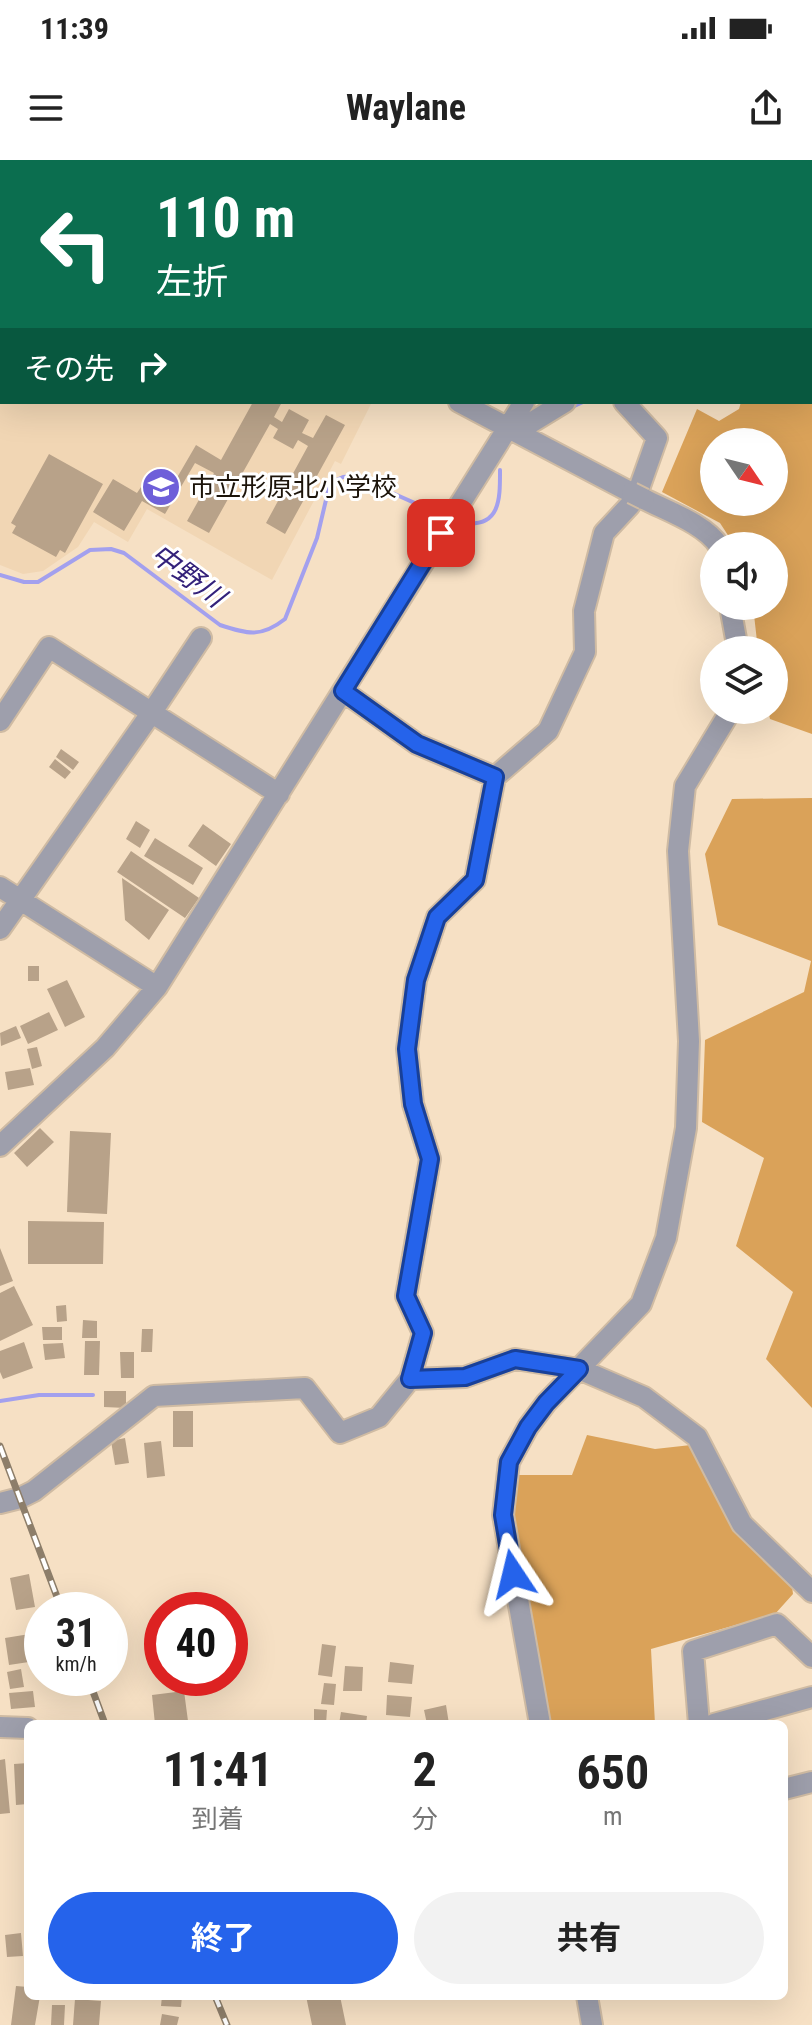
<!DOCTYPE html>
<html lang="ja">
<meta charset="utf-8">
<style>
body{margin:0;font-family:"Roboto Condensed","Noto Sans JP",sans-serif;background:#f2f2f2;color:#222;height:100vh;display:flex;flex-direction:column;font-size:30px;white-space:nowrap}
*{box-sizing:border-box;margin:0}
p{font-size:26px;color:#767676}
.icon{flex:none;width:44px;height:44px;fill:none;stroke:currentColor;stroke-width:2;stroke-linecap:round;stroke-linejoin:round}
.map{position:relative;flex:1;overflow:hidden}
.sheet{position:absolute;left:24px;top:1560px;width:764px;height:280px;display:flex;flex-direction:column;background:#fff;border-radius:12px;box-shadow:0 8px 32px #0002}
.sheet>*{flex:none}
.guide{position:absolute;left:0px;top:0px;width:812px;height:244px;box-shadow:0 8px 32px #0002;background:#0b6e4f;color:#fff;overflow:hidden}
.needle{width:52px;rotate:125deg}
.fabs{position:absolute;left:700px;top:268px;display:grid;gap:16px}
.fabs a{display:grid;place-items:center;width:88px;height:88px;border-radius:50%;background:#fff;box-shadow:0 8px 32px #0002;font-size:40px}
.speed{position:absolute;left:24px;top:1432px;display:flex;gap:16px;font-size:40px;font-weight:700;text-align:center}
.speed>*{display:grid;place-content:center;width:104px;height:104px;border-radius:50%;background:#fff;box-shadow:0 8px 32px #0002;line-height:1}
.speed small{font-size:20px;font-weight:400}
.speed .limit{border:12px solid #d22;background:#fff;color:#111}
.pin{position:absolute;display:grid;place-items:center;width:68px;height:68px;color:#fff;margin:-34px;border-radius:16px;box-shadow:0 4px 12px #0006}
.me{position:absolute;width:88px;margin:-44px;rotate:350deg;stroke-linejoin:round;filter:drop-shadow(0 0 6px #0008)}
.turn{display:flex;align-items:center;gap:28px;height:168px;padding:0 24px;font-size:36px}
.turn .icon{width:104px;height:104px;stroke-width:2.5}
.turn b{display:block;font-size:56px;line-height:68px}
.then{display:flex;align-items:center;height:76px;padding:0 24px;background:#0003;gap:16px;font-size:30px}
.eta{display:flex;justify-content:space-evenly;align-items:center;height:136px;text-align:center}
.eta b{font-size:48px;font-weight:700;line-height:56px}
.cta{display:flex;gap:16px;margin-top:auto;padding:16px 24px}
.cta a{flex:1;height:92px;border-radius:48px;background:#2563eb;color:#fff;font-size:32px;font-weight:700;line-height:92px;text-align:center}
.cta a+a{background:#f2f2f2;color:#222}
.status{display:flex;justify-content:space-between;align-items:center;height:56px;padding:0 40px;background:#fff;direction:ltr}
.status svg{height:22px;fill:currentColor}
header{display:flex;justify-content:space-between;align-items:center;height:104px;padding:0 24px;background:#fff;font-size:36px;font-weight:700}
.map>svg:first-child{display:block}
.built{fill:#f1d6b4}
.forest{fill:#daa259;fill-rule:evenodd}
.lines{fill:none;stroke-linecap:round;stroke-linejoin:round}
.stream{stroke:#a3a0ee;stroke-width:4}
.building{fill:#b8a289}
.minor-casing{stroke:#cfbba3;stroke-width:24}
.minor{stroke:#9e9fac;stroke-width:20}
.rail-casing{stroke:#8d7e6a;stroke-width:7}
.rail{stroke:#fff;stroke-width:4;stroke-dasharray:12;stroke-linecap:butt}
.minor-bridge-casing{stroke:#cfbba3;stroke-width:24;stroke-linecap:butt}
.minor-bridge{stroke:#9e9fac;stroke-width:20}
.route-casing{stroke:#184099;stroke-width:20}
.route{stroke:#2563eb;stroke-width:14}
.labels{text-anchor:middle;stroke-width:6;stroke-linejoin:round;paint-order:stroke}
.poi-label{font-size:26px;fill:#1c140a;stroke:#fff;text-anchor:start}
.water-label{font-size:28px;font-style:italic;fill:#33217a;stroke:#fff}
</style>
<div class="status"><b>11:39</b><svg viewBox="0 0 49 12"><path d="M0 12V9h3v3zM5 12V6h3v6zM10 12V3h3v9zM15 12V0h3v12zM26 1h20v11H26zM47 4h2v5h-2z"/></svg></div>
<header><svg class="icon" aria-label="menu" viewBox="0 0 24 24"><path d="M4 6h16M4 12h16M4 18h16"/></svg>Waylane<svg class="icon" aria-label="share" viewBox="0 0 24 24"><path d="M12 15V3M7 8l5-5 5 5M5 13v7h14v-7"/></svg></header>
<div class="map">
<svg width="812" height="1865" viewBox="0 0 812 1865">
<rect width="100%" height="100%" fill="#f6e0c4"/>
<path class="built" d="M2,211v31h370l-31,62 -6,-3 -63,119 -125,-71 -19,33 -34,-20 -16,25 -35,24 -20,3 -23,-9v-190z"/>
<path class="forest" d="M812,153v421l-42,-15 -2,-9h6v-60h-16l-5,-44h21v-60h-39l-15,-23 -58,-31 35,-83 22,12 20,-12 2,-7h69v-88zM714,282h60v60h-60z
M812,638v610l-46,-49 27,-67 -57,-46 28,-88 -62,-36 3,-82 99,-48 7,-31 -93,-36 -13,-71 27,-55z
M587,1275l68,14 36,-4 43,87 57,47 2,15 -18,20 -124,35 4,75h-105l-40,-211 7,-38h55z"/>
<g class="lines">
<path class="stream" d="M570,248l13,-6
M463,363c38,5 37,-25 37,-53
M0,415l24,7h14l52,-32 21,-1 13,4 96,72c27,9 41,13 65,-6l32,-81 13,-55 13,-6 11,-1 90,40
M0,1241l39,-6h54"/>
</g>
<path class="building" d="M253,242h29l-8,15 8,5 7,-13 20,11 -7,13 11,5 13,-23 19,10 -60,109 -19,-11 42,-77 -10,-6 -5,9 -20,-11 5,-9 -8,-5 -61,109 -22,-12 27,-48 -19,-10 -30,51 -23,-13 -18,30 -31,-19 20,-33 24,14 4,-6 23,13 32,-55 25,15z
M49,294l54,30 -38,69 -5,-3 -4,7 -44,-24 4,-7 -5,-3z
M61,589l18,13 -6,8 -17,-13z
M55,599l16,13 -6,7 -16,-12z
M136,661l14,9 -10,18 -14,-9z
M203,664l28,20 -15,22 -28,-20z
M155,678l48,30 -10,17 -49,-29z
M131,691l68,47 -14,20 -68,-46z
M122,718l47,32 -20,30 -24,-20z
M28,806h11v15h-11z
M67,820l18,37 -20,10 -18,-38z
M49,852l9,18 -30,14 -8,-18z
M16,866l5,12 -20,8 -1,-13z
M37,887l5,19 -10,3 -5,-20z
M30,908l4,17 -26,5 -3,-18z
M40,968l14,14 -27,25 -13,-14z
M70,971l41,2 -4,81 -40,-2z
M28,1061l76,1 -1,42h-75z
M0,1088l13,33 -13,5z
M14,1126l19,39 -33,16v-48z
M66,1145l1,16 -10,1 -1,-16z
M83,1160l14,1v17h-15z
M42,1167h20v13h-19z
M142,1169h11l-1,23h-11z
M85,1181h15l-1,34h-15z
M24,1182l9,26 -30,11 -3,-7v-21z
M63,1183l2,15 -20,2 -2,-16z
M120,1192h14v26h-13z
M104,1231h22v17l-22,-1z
M173,1251h20v36h-20z
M125,1278l4,25 -14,2 -4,-24z
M161,1281l4,35 -18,2 -3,-35z
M29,1414l6,33 -19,3 -6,-32z
M42,1472v28l-33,5 -4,-27z
M322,1484l14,2 -4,31 -14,-2z
M390,1502l24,3 -2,19 -24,-2z
M345,1506l18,1 -1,24h-19z
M21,1509l3,18 -14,2 -3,-17z
M324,1523l12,1 -2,21 -13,-1z
M33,1531l2,16 -24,2 -2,-16z
M184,1531l4,30 -33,3 -3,-29z
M387,1535l25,2 -2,20 -24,-2z
M446,1545l3,19h-22l-3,-14z
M314,1549l13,1 -1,14h-12z
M341,1552l26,4 -1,8h-27z
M5,1599l5,54 -10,1v-54z
M28,1603v41l-12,1 -2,-41z
M21,1773l2,23 -16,1 -2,-22z
M16,1826l12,1v9h12l-5,29h-24z
M162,1836h20l-1,11 -20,-1z
M306,1836h34l6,29h-34z
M75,1839l26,2 -2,24h-26z
M52,1845h13l-1,20h-13z
M162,1854l17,3 -2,8h-17z"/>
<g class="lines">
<g class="minor-casing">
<path id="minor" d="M6,0l4,2
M455,0l7,2
M224,2v-2
M504,2v-2
M680,2l1,-2
M810,72h2
M810,92l2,-1
M459,242l173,91
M507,267l22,-3 36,-22
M644,339c23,12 61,25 75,47
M730,446l8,44
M343,531l74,53 78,33
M0,561l49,-74 230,147
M0,727l157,100
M0,769l152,-217 49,-74
M0,986l105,-98 52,-61 367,-585
M410,1219l13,-46 -17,-37 24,-137 -17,-55 -6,-55 9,-69 21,-63 38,-37 20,-103 53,-46 37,-79 -1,-41 20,-78 26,-28 10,-19 17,-48 -33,-36
M0,1343l20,-5 14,-7 120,-95 151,-8 35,45 39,-16 31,-38 55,-2 50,-18 64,10 65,28 53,40 45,87 70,68
M540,1564l-37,-209 6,-53 19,-35 18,-24 95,-99 25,-66 20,-110 3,-87 -11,-190 7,-65 46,-76
M699,1564l-6,-73 84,-27 35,33
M714,1564l98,-27
M0,1567l28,1
M784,1629l28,-7
M587,1836l5,29"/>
</g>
<use href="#minor" class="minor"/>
<g class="rail-casing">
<path id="rail" d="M0,1286l62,164
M88,1518l17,46
M215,1836l12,29"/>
</g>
<use href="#rail" class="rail"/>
<g class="minor-bridge-casing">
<path id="minor-bridge" d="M632,333l12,6"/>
</g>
<use href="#minor-bridge" class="minor-bridge"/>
</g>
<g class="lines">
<g class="route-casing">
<path id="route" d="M441,373l-98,158 74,53 78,33 -20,103 -38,37 -21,63 -9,69 6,55 17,55 -24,137 17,37 -13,46 55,-2 50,-18 64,10 -33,34 -18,24 -19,35 -6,53 10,59"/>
</g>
<use href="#route" class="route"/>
</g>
<defs>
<g id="school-disc" transform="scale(2)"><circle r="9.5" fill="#6e5fd9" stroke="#fff"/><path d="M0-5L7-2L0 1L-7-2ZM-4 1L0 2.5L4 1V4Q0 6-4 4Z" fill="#fff"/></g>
</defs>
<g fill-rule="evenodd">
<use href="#school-disc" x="161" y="327"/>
</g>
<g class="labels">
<g class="poi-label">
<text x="189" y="336">市立形原北小学校</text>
</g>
<g class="water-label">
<text transform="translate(188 415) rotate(37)" y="10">中野川</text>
</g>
</g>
</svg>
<div class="fabs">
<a><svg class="needle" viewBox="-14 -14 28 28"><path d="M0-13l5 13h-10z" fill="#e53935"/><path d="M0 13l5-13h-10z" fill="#767676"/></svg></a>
<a><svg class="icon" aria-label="sound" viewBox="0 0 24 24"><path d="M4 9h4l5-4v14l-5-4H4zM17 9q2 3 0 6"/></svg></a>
<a><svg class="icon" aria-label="layers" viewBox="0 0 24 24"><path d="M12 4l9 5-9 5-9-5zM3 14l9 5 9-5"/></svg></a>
</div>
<div class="speed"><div>31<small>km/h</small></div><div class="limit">40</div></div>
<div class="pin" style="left:441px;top:373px;background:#d93025"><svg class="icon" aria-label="arrive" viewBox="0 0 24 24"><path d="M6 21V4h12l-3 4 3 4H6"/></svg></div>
<svg class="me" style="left:513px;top:1414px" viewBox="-20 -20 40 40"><path d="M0-17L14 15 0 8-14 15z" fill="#2563eb" stroke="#fff" stroke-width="4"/></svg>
<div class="guide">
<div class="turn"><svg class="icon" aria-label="left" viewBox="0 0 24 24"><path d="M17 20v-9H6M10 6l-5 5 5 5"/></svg><div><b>110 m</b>左折</div></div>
<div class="then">その先<svg class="icon" aria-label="right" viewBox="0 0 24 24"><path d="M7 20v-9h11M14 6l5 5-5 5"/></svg></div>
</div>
<section class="sheet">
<div class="eta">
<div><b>11:41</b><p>到着</p></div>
<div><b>2</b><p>分</p></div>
<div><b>650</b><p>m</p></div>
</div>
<div class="cta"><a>終了</a><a>共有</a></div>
</section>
</div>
